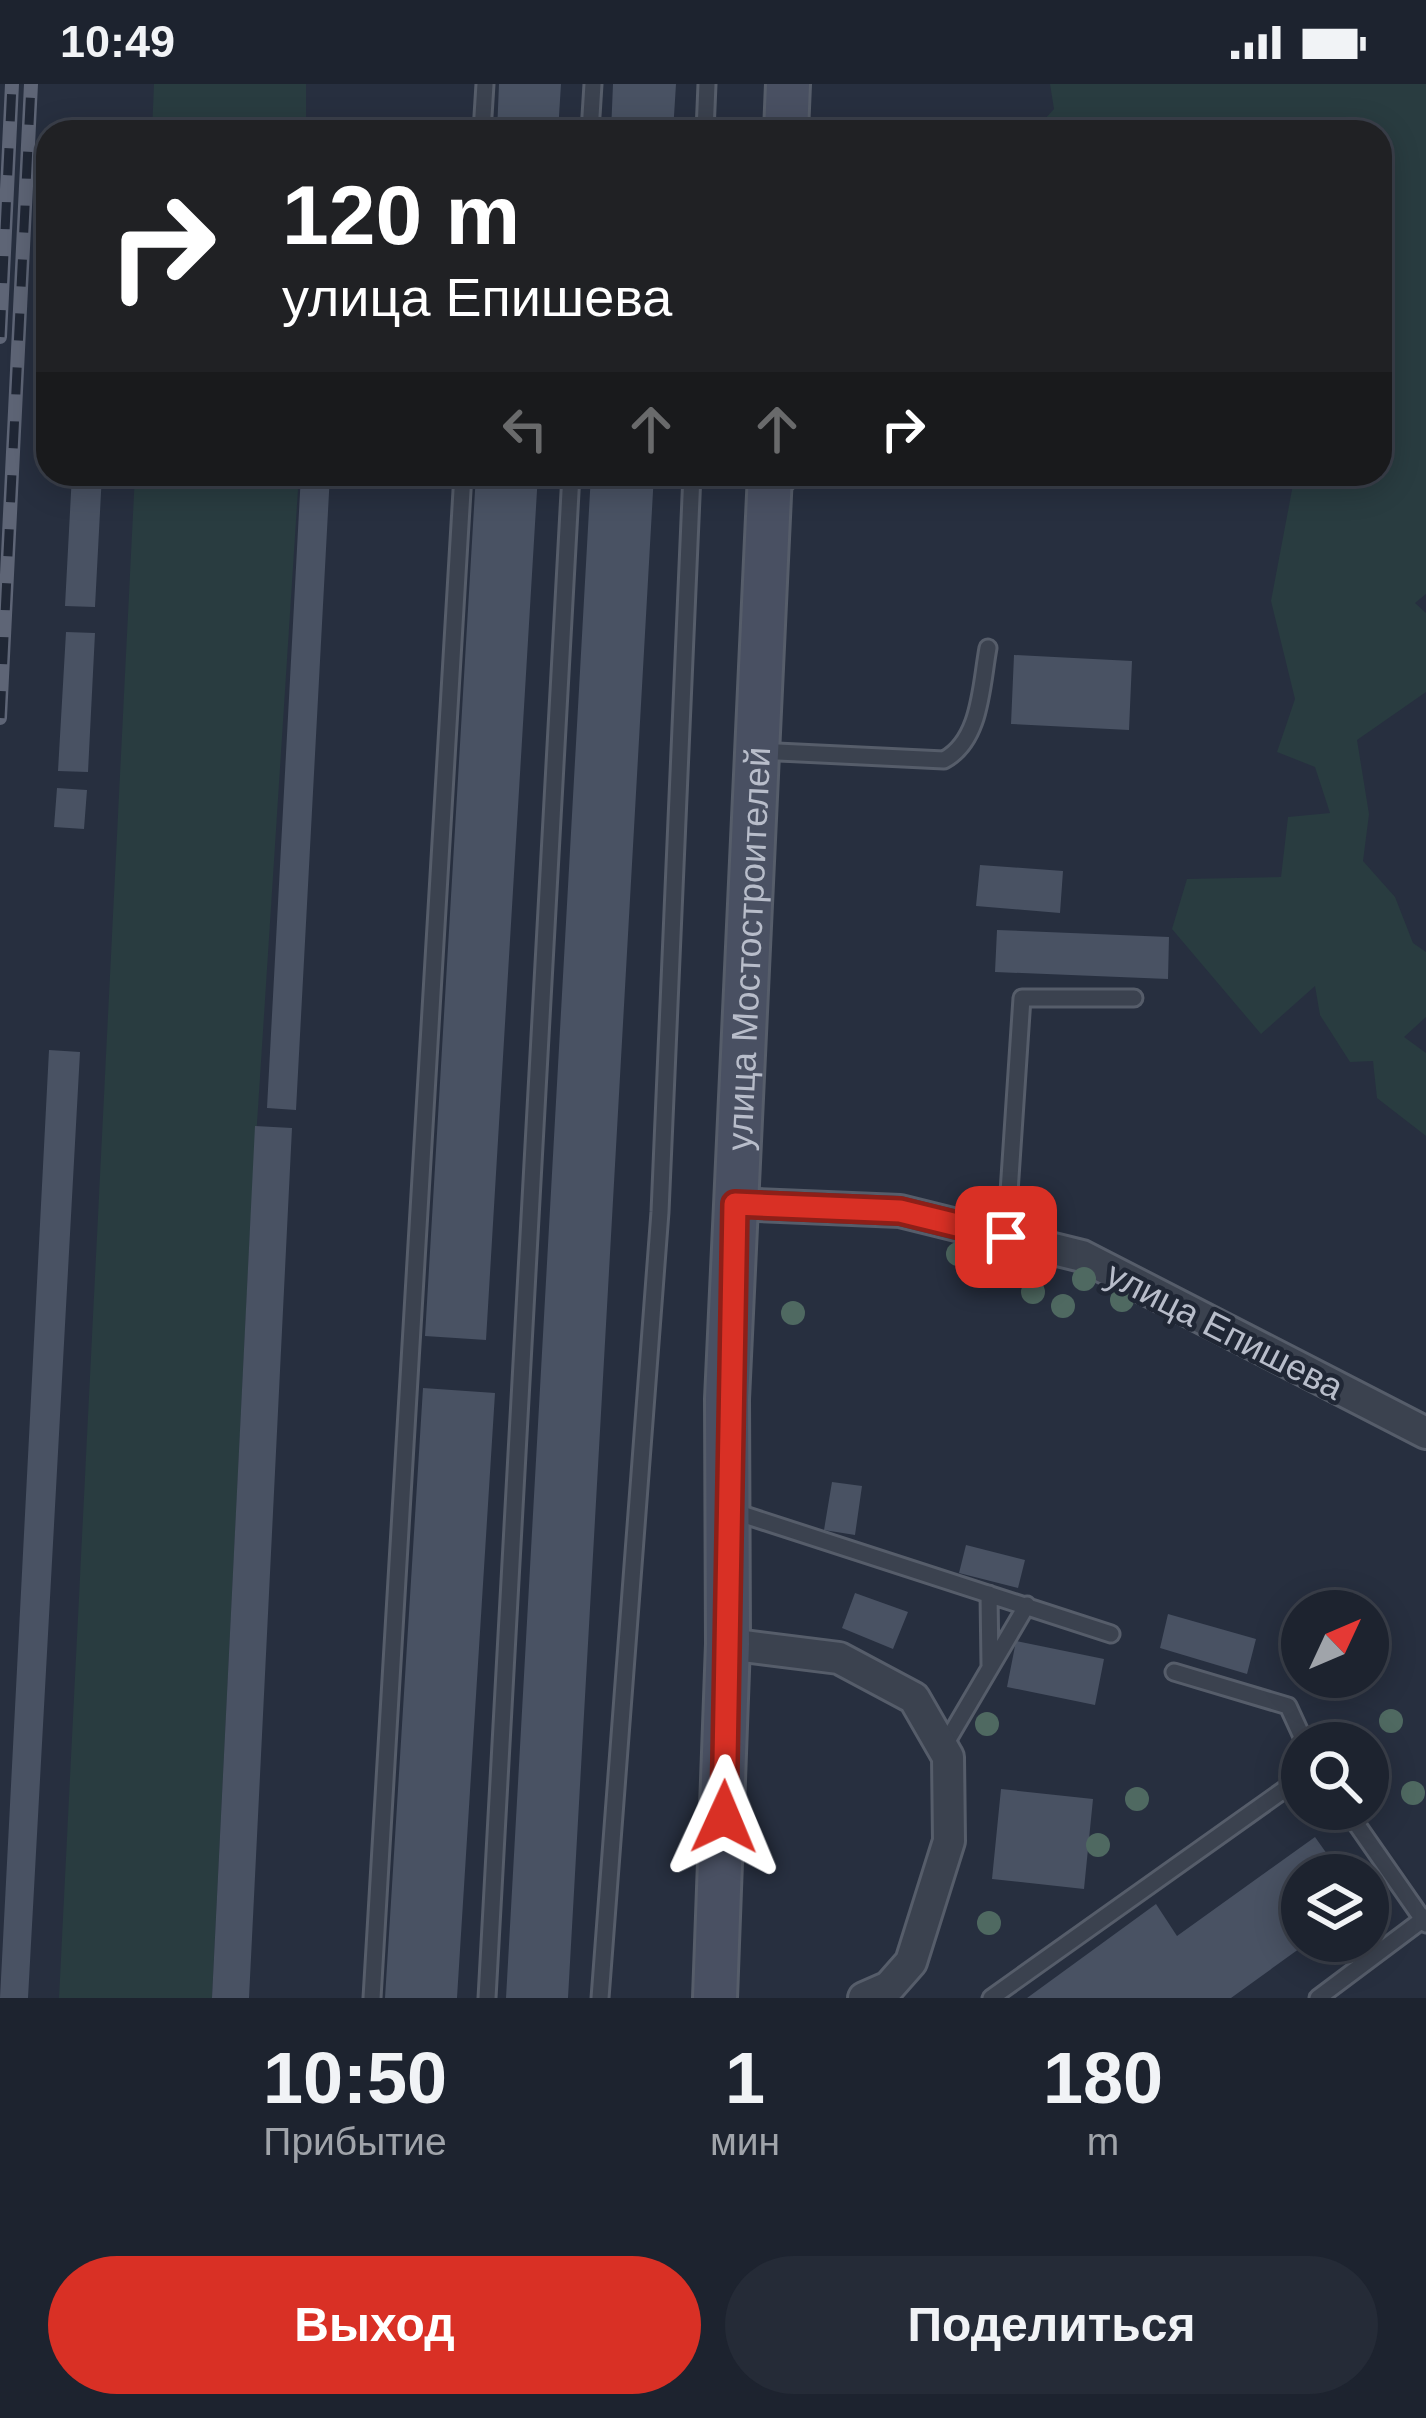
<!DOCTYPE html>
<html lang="ru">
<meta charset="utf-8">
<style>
body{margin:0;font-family:Arial,sans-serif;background:#252b37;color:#f1f3f6;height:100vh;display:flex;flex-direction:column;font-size:45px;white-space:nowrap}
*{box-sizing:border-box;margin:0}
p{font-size:39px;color:#a0a4aa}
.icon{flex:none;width:66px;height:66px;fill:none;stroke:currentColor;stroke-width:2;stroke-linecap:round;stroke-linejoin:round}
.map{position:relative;height:1914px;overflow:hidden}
.side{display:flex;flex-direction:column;background:#1d232f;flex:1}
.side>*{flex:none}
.top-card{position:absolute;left:36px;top:36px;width:1356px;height:366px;border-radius:36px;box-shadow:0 6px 30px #0003,0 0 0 3px #3b404b;background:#202124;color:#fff;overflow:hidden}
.needle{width:78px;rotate:46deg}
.tools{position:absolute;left:1281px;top:1506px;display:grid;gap:24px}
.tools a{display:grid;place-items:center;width:108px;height:108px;border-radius:50%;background:#1d232f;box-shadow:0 6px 30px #0003,0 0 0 3px #3b404b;font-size:60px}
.pin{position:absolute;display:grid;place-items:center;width:102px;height:102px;color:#fff;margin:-51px;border-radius:24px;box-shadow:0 6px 18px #0006}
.me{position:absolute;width:132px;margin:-66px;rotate:1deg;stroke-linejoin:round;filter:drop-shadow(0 0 9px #0008)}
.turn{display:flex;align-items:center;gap:42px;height:252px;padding:0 48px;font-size:54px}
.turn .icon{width:156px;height:156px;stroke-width:2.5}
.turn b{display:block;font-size:84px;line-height:102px}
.lanes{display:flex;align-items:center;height:114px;padding:0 48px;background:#0003;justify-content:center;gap:60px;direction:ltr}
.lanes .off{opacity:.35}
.eta{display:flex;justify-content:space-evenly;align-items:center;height:204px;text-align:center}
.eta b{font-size:72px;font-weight:700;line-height:84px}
.button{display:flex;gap:24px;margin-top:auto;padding:24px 48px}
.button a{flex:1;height:138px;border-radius:72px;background:#d93025;color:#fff;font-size:48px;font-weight:700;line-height:138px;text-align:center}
.button a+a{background:#252b37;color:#f1f3f6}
.status{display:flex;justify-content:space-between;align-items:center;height:84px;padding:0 60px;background:#1d232f;direction:ltr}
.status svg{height:33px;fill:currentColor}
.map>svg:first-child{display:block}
.green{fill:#293c40}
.building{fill:#495263}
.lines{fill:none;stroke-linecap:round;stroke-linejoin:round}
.lane-casing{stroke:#565d6a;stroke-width:21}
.street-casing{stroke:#565d6a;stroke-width:36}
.secondary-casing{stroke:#565d6a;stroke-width:48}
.lane{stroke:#3b424f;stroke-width:15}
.street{stroke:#3b424f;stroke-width:30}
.secondary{stroke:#495062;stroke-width:42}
.rail-casing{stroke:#5e6576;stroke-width:14}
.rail{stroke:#202735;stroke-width:9;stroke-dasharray:27;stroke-linecap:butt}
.tree{fill:#4f6961}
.route-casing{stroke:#8d1f18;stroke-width:30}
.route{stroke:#d93025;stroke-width:21}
.labels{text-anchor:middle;stroke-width:9;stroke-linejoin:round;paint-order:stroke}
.street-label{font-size:36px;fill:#b8bdca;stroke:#202735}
</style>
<div class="status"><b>10:49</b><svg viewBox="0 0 49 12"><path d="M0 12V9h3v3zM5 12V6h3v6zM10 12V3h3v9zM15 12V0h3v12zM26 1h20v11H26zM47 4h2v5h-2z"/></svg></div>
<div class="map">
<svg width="1426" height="1914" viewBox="0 0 1426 1914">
<rect width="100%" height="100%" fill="#272f3f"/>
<path class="green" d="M154,0h152v48h-154z
M1050,0h376v510l-11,9 11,10v79l-69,48 12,74 -6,47 32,36 18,46 13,9v65l-22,20 22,16v83l-49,-38 -4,-37 -23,1 -30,-47 -5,-29 -54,48 -89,-105 15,-50 94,-2 7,-60 42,-4 -15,-46 -38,-15 18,-53 -24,-98 24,-127h85v-342h-347l21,-23z
M135,390h164l-49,758 -38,766h-153z"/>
<path class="building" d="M499,0h62l-3,48h-61z
M613,0h63l-3,48h-62z
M72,390h30l-7,133 -30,-1z
M301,390h29l-34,636 -29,-2z
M476,390h62l-52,866 -61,-4z
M591,390h63l-86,1524h-62z
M66,548l29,1 -7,139 -30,-1z
M1014,571l118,6 -3,69 -118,-6z
M57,704l30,2 -3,39 -30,-2z
M980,781l83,6 -3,42 -84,-7z
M997,846l172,7 -1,42 -173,-7z
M49,966l31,2 -52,946h-28z
M255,1042l37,2 -43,870h-37z
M423,1304l72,5 -38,605h-72z
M832,1398l30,4 -7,49 -31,-5z
M966,1461l59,15 -7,28 -59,-15z
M855,1509l53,19 -15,37 -51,-21z
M1168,1530l88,25 -9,35 -87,-26z
M1016,1557l88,18 -9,46 -88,-18z
M1001,1705l92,10 -9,90 -92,-10z
M1315,1753l27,38h-40v66h8l-79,57h-204l129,-94 21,32z"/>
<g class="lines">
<g class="lane-casing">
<path id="lane" d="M482,48l3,-48
M590,48l3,-48
M705,48l2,-48
M775,408l21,-18
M759,667l185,9c37,-20 37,-74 44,-112
M1006,1153l16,-239h112
M729,1426l382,124
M989,1510l1,71
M1174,1588l114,34 17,37
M943,1664l84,-143
M1346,1725l80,115
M372,1914l91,-1524
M487,1914l84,-1524
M600,1914l60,-786 32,-738
M991,1914l311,-221
M1318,1914l108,-81"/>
</g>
<g class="street-casing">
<path id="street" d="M735,1120l165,7 182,45 344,177
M728,1560l111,14 75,40 34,59 1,84 -38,121 -22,25 -25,11"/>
</g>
<g class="secondary-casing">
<g id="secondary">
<path d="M786,48l2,-48"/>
<path id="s1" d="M715,1914l13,-354 -1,-245 43,-925"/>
</g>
</g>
<use href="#lane" class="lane"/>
<use href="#street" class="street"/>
<use href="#secondary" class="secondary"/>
<g class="rail-casing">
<path id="rail" d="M0,253l12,-253
M0,634l31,-634"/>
</g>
<use href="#rail" class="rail"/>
</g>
<g class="tree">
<circle cx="958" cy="1170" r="12"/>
<circle cx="991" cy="1180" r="12"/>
<circle cx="1031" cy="1180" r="12"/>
<circle cx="1084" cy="1195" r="12"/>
<circle cx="1033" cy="1208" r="12"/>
<circle cx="1122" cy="1216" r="12"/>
<circle cx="1063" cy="1222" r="12"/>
<circle cx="793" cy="1229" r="12"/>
<circle cx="1391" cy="1637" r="12"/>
<circle cx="987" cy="1640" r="12"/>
<circle cx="1413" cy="1709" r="12"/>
<circle cx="1137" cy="1715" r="12"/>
<circle cx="1098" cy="1761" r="12"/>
<circle cx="989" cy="1839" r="12"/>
</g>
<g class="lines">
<g class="route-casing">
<path id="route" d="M724,1733l11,-613 165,7 106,26"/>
</g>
<use href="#route" class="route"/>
</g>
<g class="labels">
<g class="street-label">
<text dy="13" stroke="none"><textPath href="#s1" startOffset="1050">улица Мостостроителей</textPath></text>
<text transform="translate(1225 1246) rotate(27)" y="13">улица Епишева</text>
</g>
</g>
</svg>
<div class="tools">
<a><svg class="needle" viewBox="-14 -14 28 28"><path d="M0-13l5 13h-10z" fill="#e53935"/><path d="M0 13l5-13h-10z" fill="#a0a4aa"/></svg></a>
<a><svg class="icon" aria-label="search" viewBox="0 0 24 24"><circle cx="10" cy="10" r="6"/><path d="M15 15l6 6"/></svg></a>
<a><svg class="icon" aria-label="layers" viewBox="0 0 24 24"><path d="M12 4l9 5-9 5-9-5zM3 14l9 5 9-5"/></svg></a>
</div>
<div class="pin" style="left:1006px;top:1153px;background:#d93025"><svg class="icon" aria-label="arrive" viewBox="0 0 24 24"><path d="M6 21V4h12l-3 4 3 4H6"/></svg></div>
<svg class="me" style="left:724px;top:1733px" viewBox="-20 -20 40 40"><path d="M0-17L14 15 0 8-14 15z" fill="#d93025" stroke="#fff" stroke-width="4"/></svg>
<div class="top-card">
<div class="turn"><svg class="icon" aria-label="right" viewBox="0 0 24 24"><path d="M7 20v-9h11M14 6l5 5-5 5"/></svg><div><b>120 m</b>улица Епишева</div></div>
<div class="lanes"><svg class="icon off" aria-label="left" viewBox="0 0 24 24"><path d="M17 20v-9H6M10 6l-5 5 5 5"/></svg><svg class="icon off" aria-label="ahead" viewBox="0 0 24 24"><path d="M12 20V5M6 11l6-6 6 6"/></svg><svg class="icon off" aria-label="ahead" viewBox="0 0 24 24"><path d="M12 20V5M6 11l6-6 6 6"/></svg><svg class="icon" aria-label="right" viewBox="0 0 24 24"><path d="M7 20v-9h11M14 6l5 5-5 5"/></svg></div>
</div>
</div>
<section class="side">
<div class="eta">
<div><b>10:50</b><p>Прибытие</p></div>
<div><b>1</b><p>мин</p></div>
<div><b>180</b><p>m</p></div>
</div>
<div class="button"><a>Выход</a><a>Поделиться</a></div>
</section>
